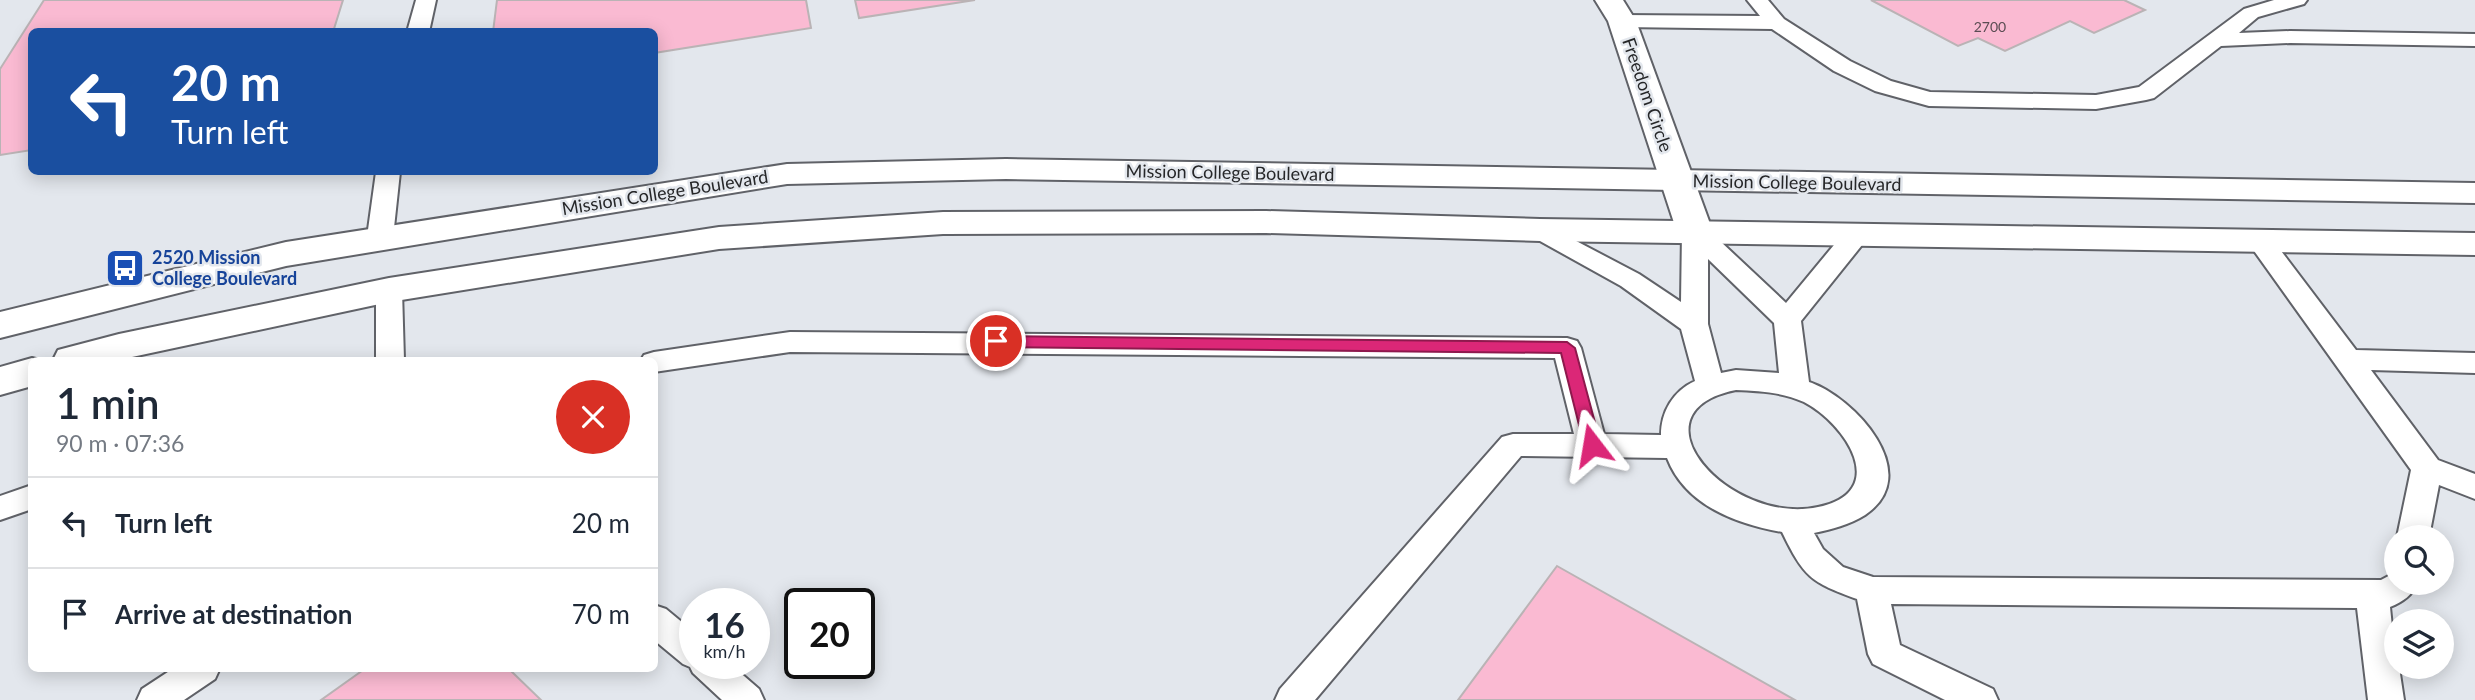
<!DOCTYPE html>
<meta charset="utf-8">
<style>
body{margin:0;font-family:Lato,sans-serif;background:#f6f6f7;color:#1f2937;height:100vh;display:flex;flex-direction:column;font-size:26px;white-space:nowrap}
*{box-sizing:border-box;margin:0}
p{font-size:23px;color:#747a83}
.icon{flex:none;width:38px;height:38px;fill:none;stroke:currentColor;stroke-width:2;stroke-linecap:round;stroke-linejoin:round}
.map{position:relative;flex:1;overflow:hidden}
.side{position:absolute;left:28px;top:357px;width:630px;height:315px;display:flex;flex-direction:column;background:#fff;border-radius:10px;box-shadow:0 4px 18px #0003}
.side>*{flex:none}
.hud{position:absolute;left:28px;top:28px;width:630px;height:147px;border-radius:10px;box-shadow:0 4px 18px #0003;background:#1a4fa0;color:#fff;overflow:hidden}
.buttons{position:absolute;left:2384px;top:525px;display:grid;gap:14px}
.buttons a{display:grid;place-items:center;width:70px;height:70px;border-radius:50%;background:#fff;box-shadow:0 4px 18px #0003;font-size:35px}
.speed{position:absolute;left:679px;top:588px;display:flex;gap:14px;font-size:35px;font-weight:700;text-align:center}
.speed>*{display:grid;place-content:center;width:91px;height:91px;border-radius:50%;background:#fff;box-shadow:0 4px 18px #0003;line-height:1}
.speed small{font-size:18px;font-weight:400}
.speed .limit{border:4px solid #111;border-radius:10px;background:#fff;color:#111}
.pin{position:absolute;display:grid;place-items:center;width:60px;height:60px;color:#fff;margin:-30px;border:4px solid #fff;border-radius:50%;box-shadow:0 2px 7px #0007}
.me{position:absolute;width:77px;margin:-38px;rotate:346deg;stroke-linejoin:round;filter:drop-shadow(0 0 5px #0008)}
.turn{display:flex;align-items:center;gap:24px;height:147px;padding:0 28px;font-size:32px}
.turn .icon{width:91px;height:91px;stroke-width:2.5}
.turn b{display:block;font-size:49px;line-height:60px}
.round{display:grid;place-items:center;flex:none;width:74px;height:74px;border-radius:37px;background:#f6f6f7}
.headline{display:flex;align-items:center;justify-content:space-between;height:119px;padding:0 28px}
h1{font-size:42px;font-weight:600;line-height:52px}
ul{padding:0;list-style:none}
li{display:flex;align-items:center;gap:21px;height:91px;padding:0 28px;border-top:2px solid #e0e1e3}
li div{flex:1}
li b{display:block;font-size:26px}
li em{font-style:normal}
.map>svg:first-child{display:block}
.building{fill:#fabad2;stroke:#bab3b5;stroke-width:2}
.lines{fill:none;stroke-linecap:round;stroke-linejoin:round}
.service-casing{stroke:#606268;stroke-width:4}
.minor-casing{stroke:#606268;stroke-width:4}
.secondary-casing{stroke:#606268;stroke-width:4}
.service{fill:#fff;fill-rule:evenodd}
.minor{fill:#fff;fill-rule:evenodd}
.secondary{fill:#fff;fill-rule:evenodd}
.route{fill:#db2777;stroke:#8e194d;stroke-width:2}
.labels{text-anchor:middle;stroke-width:5;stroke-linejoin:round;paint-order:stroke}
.number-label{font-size:14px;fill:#5b4c53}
.street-label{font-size:18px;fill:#262729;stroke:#e3e7ed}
.transit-label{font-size:18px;font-weight:bold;fill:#164399;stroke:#e3e7ed;text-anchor:start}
</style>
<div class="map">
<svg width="2475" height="700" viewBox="0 0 2475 700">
<rect width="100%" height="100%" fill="#e3e7ed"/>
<path class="building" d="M44,0h299l-10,32h-301v118l-32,5v-86z
M497,0h309l5,28 -157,25v-21h-161z
M855,0h120l-116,18z
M1871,0h253l21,10 -51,23 -24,-12 -65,30 -27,-13 -20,8z
M1557,566l238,134h-337z
M366,668h142l33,32h-220z"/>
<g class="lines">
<g class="service-casing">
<path id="service" d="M416,0h20l-7,32h-22z
M1747,0h21l16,19 66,42 41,20 39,11 166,3 43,-8 105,-78 30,-9h33l-3,4 -46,13 -19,16 51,-2 185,3v12l-185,-3 -69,3 -67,52 -8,2 -50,9 -167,-3 -54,-15 -41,-20 -62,-42 -150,-2 -7,-2 -4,-4 4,-4 7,-2 138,1z
M376,172h24l-7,65 -4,6 -9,2 -9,-2 -4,-6z
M1540,222l99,52 42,28 1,-70 4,-6 9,-2 9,2 82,77 62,-75 9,-2 9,2 4,6 -4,6 -65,81 8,61c45,15 117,92 56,133 -16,10 -33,14 -51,18l9,16 20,18 30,10 508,3 15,-8v11h22c-6,12 -15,19 -28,24l6,60h3l5,33h-36l-11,-92 -466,-4 9,41 93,44 5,11h-53l-72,-36 -5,-10 -11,-55c-47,-17 -53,-22 -75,-67 -46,-8 -97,-27 -115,-74l-146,-2 -206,244h-40l5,-11 222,-252 11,-3h61l-19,-76 -765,-6 -136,20v-12h-13l3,-5 10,-3 136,-20 777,6 10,3 4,7 23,86 57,1c0,-23 12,-44 34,-54l-14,-52 -60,-43 -90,-50 -4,-6 4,-6zM1708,259l66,64 5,50 -43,-3 -15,3 -13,-49zM1736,390c23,1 46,2 68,12 42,22 87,90 14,105 -88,19 -192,-95 -82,-117z
M2260,233l9,2 87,115 119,3v20l-104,-3 67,90 37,14v25l-36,-14 -10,52h-32l14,-67 -164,-229 4,-6z
M389,281l9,3 4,6 2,70h-28v-70l4,-6z
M32,485v24l-32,11v-24z
M654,605l12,4 29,24v30h34l30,26 5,11h-42l-29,-27 -3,-6 -7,-3 -29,-24z
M174,668h46l-5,11 -31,21h-47l5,-11z"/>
</g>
<g class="minor-casing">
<path id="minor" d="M1595,0h28l13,21 77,211 -6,8 -12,3 -12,-3 -6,-8 -69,-211z"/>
</g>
<g class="secondary-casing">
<path id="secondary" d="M1006,159l1469,24v20l-1469,-24 -219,5 -501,82 -286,72v-26l286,-70 501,-78z
M1266,211l274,8 935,14v22l-935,-14 -274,-8 -323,1 -224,15 -330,53 -271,58h-65l5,-10 61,-16 270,-56 330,-51 224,-15z
M32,358l8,2h-8v26l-32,9v-28z"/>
</g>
<use href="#service" class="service"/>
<use href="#minor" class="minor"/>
<use href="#secondary" class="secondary"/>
</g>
<path class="route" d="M996,336l571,6 8,6 26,97 -3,4h-12l-2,-4 -23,-92 -565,-6 -8,-6z"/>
<defs>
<g id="bus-square" transform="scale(2.0125)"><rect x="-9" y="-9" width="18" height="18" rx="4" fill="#1a4fb4" stroke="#e3e7ed"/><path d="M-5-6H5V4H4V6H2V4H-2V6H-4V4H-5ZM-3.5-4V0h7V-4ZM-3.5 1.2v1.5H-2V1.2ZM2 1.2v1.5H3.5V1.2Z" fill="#fff"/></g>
</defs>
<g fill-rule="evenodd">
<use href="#bus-square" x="125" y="268"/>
</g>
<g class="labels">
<g class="number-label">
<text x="1990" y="32">2700</text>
</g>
<g class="street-label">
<text transform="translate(1647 95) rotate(71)" y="6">Freedom Circle</text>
<text transform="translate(1230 173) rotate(1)" y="6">Mission College Boulevard</text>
<text transform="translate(1797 183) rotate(1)" y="6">Mission College Boulevard</text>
<text transform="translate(665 193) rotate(-9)" y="6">Mission College Boulevard</text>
</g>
<g class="transit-label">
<text x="152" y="264">2520 Mission<tspan x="152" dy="21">College Boulevard</tspan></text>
</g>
</g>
</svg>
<div class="buttons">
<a><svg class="icon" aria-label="search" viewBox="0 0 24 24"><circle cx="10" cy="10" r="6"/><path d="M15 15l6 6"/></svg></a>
<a><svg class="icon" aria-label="layers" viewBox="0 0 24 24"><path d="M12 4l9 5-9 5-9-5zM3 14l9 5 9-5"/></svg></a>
</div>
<div class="speed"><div>16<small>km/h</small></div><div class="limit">20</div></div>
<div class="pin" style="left:996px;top:341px;background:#d93025"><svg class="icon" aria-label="arrive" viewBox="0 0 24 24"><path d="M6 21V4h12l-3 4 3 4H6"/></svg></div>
<svg class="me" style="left:1592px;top:445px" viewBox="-20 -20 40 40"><path d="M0-17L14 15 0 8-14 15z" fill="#db2777" stroke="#fff" stroke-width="4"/></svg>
<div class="hud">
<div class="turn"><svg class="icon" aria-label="left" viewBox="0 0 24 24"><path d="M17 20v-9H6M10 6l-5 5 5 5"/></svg><div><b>20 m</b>Turn left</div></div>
</div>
<section class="side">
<div class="headline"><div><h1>1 min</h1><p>90 m · 07:36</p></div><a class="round" style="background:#d93025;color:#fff"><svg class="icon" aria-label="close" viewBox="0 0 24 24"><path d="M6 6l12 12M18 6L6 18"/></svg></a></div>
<ul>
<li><svg class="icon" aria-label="left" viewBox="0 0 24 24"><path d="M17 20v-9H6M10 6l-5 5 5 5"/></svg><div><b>Turn left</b></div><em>20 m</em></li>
<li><svg class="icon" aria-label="arrive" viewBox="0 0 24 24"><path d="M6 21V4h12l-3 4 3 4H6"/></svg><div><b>Arrive at destination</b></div><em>70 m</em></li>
</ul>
</section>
</div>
